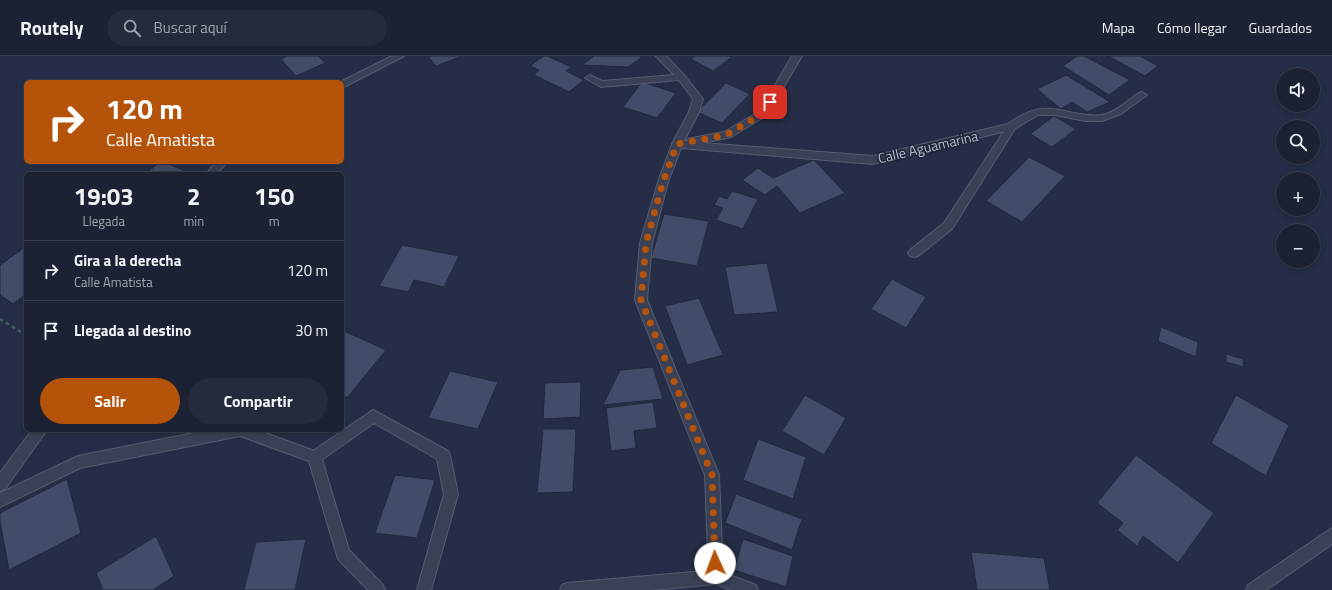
<!DOCTYPE html>
<html lang="es">
<meta charset="utf-8">
<style>
body{margin:0;font-family:"Titillium Web",sans-serif;background:#252a3c;color:#f1f3f6;height:100vh;display:flex;flex-direction:column;font-size:15px;white-space:nowrap}
*{box-sizing:border-box;margin:0}
p{font-size:13px;color:#a0a4ac}
.icon{flex:none;width:22px;height:22px;fill:none;stroke:currentColor;stroke-width:2;stroke-linecap:round;stroke-linejoin:round}
.map{position:relative;flex:1;overflow:hidden}
.sheet{position:absolute;left:24px;top:116px;width:320px;height:260px;display:flex;flex-direction:column;background:#1c2234;border-radius:6px;box-shadow:0 2px 6px #0003,0 0 0 1px #3a3f4f}
.sheet>*{flex:none}
.guide{position:absolute;left:24px;top:24px;width:320px;height:84px;border-radius:6px;box-shadow:0 2px 6px #0003,0 0 0 1px #3a3f4f;background:#b45309;color:#fff;overflow:hidden}
.fabs{position:absolute;left:1276px;top:12px;display:grid;gap:8px}
.fabs a{display:grid;place-items:center;width:44px;height:44px;border-radius:50%;background:#1c2234;box-shadow:0 2px 6px #0003,0 0 0 1px #3a3f4f;font-size:20px}
.pin{position:absolute;display:grid;place-items:center;width:34px;height:34px;color:#fff;margin:-17px;border-radius:8px;box-shadow:0 2px 6px #0006}
.me{position:absolute;width:44px;margin:-22px;rotate:358deg;stroke-linejoin:round;filter:drop-shadow(0 0 3px #0008)}
.turn{display:flex;align-items:center;gap:14px;height:84px;padding:0 16px;font-size:18px}
.turn .icon{width:52px;height:52px;stroke-width:2.5}
.turn b{display:block;font-size:28px;line-height:34px}
.eta{display:flex;justify-content:space-evenly;align-items:center;height:68px;text-align:center}
.eta b{font-size:24px;font-weight:700;line-height:28px}
.primary-button{display:flex;gap:8px;margin-top:auto;padding:8px 16px}
.primary-button a{flex:1;height:46px;border-radius:24px;background:#b45309;color:#fff;font-size:16px;font-weight:700;line-height:46px;text-align:center}
.primary-button a+a{background:#252a3c;color:#f1f3f6}
ul{padding:0;list-style:none}
li{display:flex;align-items:center;gap:12px;height:60px;padding:0 16px;border-top:1px solid #3a3f4f}
li div{flex:1}
li b{display:block;font-size:15px}
li em{font-style:normal}
header{display:flex;align-items:center;gap:24px;box-sizing:border-box;height:56px;padding:0 20px;background:#1c2234;border-bottom:1px solid #3a3f4f}
header strong{font-size:19px}
nav{display:flex;gap:22px;margin-inline-start:auto;font-size:14px}
.search{width:280px;height:36px;background:#252a3c;display:flex;align-items:center;gap:10px;box-sizing:border-box;padding:0 14px;border-radius:22px;color:#a0a4ac;font-size:15px}
.map>svg:first-child{display:block}
.building{fill:#424b67;stroke:#21283d}
.lines{fill:none;stroke-linecap:round;stroke-linejoin:round}
.service-casing{stroke:#565c70;stroke-width:2}
.minor-casing{stroke:#565c70;stroke-width:2}
.tertiary-casing{stroke:#565c70;stroke-width:2}
.path{stroke:#465c63;stroke-width:2.5;stroke-dasharray:3.5 3.5;stroke-linecap:butt}
.service{fill:#3a4156;fill-rule:evenodd}
.minor{fill:#3a4156;fill-rule:evenodd}
.tertiary{fill:#3a4156;fill-rule:evenodd}
.route{stroke:#b45309;stroke-width:7;stroke-dasharray:0 12.6}
.labels{text-anchor:middle;stroke-width:3.5;stroke-linejoin:round;paint-order:stroke}
.street-label{font-size:14px;fill:#b8bdcf;stroke:#1f263b}
</style>
<header>
<strong>Routely</strong>
<div class="search"><svg class="icon" aria-label="search" viewBox="0 0 24 24"><circle cx="10" cy="10" r="6"/><path d="M15 15l6 6"/></svg>Buscar aquí</div>
<nav><a>Mapa</a><a>Cómo llegar</a><a>Guardados</a></nav>
</header>
<div class="map">
<svg width="1332" height="534" viewBox="0 0 1332 534">
<rect width="100%" height="100%" fill="#252e46"/>
<path class="building" d="M287,0h31l7,7 -29,13 -15,-17z
M428,0h32v1l-24,9z
M544,0h3l24,11 -5,4 18,9 -15,12 -35,-17 5,-5 -9,-4z
M594,0h49l-15,11 -46,-2z
M695,0h34l3,1 -19,14 -22,-12z
M1077,0h7l46,24 -21,15 -46,-29z
M1108,0h32l18,10 -13,10z
M1066,19l44,27 -23,10 -15,-10 -11,7 -24,-20z
M642,26l34,11 -19,25 -34,-11z
M726,27l24,11 -28,29 -25,-11z
M1054,60l22,13 -24,18 -22,-13z
M1029,101l36,19 -43,46 -36,-21z
M814,104l31,33 -45,20 -23,-27 -12,9 -23,-15 16,-12 15,10z
M160,106h4l28,12h-47z
M732,135l26,8 -15,30 -27,-9 7,-12 -9,-3 5,-9 8,3z
M664,158l45,7 -12,45 -46,-8z
M402,189l57,11 -15,31 -30,-7 -6,12 -29,-6z
M25,191l1,47 -13,10 -13,-9v-30z
M767,207l11,49 -44,3 -9,-48z
M892,223l34,18 -20,31 -35,-19z
M699,242l24,57 -36,10 -22,-59z
M1161,271l37,15 -2,15 -38,-16z
M342,274l44,20 -39,48 -5,-3z
M1226,298l17,5 1,8 -18,-5z
M653,311l10,32 -60,6 17,-35z
M450,315l48,11 -20,47 -50,-11z
M581,326l-1,35 -37,2 2,-36z
M805,339l41,23 -22,37 -42,-24z
M1236,339l53,30 -23,51 -55,-33z
M653,346l4,26 -23,3 2,17 -25,3 -5,-43z
M543,373h33l-3,63 -36,1z
M758,383l48,18 -13,42 -50,-19z
M1136,399l78,58 -36,50 -35,-27 -6,10 -20,-16 6,-7 -26,-20z
M395,419l40,5 -18,58 -42,-5z
M67,423l14,54 -72,37 -9,-49v-8z
M736,438l66,25 -10,31 -67,-27z
M156,480l18,40 -21,14h-50l-7,-17z
M306,483l-11,51h-51l12,-48z
M743,483l50,17 -7,31 -52,-17z
M971,496l73,6 6,32h-73z"/>
<g class="lines">
<g class="service-casing">
<path id="service" d="M1011,68l5,3 -64,102 -34,27 -4,1 -4,-1 -2,-3 2,-3 34,-27 64,-98z"/>
</g>
<g class="minor-casing">
<path id="minor" d="M392,0h12l-62,32v-6h-2z
M656,0h10l18,19 19,24 -4,13 -15,29h3l1,-2 4,-1 32,-6 36,-21 32,-55h10l-35,59 -36,22 -28,6 170,13 135,-32c25,-18 37,-18 66,-11 9,2 19,3 28,2 13,-2 26,-15 37,-22l3,-1 5,3 -26,19 -19,7h-17l-29,-6h-18l-24,14 -141,35 -192,-16 -13,34 -16,61 -5,57 72,175 4,102 -2,5 -5,2 -5,-2 -2,-5 -4,-102 -70,-175 5,-57 18,-61 14,-38 17,-32 4,-13 -14,-19 -78,7 -16,-9 5,-3 12,6 72,-6z
M216,106h11l-10,12h-11z
M373,354l75,41 2,4 8,39 -27,96h-14l27,-96 -7,-35 -63,-36 -54,38 -5,2 -5,-2 -2,-4 2,-4z
M32,374h15l-42,59 -5,2v-18z"/>
</g>
<g class="tertiary-casing">
<path id="tertiary" d="M209,374h48l63,23 29,97 34,35 2,5h-17l-30,-31 -29,-98 -69,-25 -160,32 -80,39v-14l78,-37z
M1332,472v16l-66,46h-20l2,-5z
M716,514l40,15 2,5h-27l-15,-6 -64,6h-92l2,-5 5,-2z"/>
</g>
<path class="path" d="M0,263l26,16"/>
<use href="#service" class="service"/>
<use href="#minor" class="minor"/>
<use href="#tertiary" class="tertiary"/>
</g>
<g class="lines">
<path class="route" d="M715,507l-3,-88 -71,-175 5,-57 17,-61 14,-38 49,-9 38,-22 6,-11"/>
</g>
<g class="labels">
<g class="street-label">
<text transform="translate(928 91) rotate(-13)" y="5">Calle Aguamarina</text>
</g>
</g>
</svg>
<div class="fabs">
<a><svg class="icon" aria-label="sound" viewBox="0 0 24 24"><path d="M4 9h4l5-4v14l-5-4H4zM17 9q2 3 0 6"/></svg></a>
<a><svg class="icon" aria-label="search" viewBox="0 0 24 24"><circle cx="10" cy="10" r="6"/><path d="M15 15l6 6"/></svg></a>
<a>+</a>
<a>−</a>
</div>
<div class="pin" style="left:770px;top:46px;background:#d93025"><svg class="icon" aria-label="arrive" viewBox="0 0 24 24"><path d="M6 21V4h12l-3 4 3 4H6"/></svg></div>
<svg class="me" style="left:715px;top:507px" viewBox="-20 -20 40 40"><circle r="19" fill="#fff"/><path d="M0-13L10 11 0 6-10 11z" fill="#b45309"/></svg>
<div class="guide">
<div class="turn"><svg class="icon" aria-label="right" viewBox="0 0 24 24"><path d="M7 20v-9h11M14 6l5 5-5 5"/></svg><div><b>120 m</b>Calle Amatista</div></div>
</div>
<section class="sheet">
<div class="eta">
<div><b>19:03</b><p>Llegada</p></div>
<div><b>2</b><p>min</p></div>
<div><b>150</b><p>m</p></div>
</div>
<ul>
<li><svg class="icon" aria-label="right" viewBox="0 0 24 24"><path d="M7 20v-9h11M14 6l5 5-5 5"/></svg><div><b>Gira a la derecha</b><p>Calle Amatista</p></div><em>120 m</em></li>
<li><svg class="icon" aria-label="arrive" viewBox="0 0 24 24"><path d="M6 21V4h12l-3 4 3 4H6"/></svg><div><b>Llegada al destino</b></div><em>30 m</em></li>
</ul>
<div class="primary-button"><a>Salir</a><a>Compartir</a></div>
</section>
</div>
